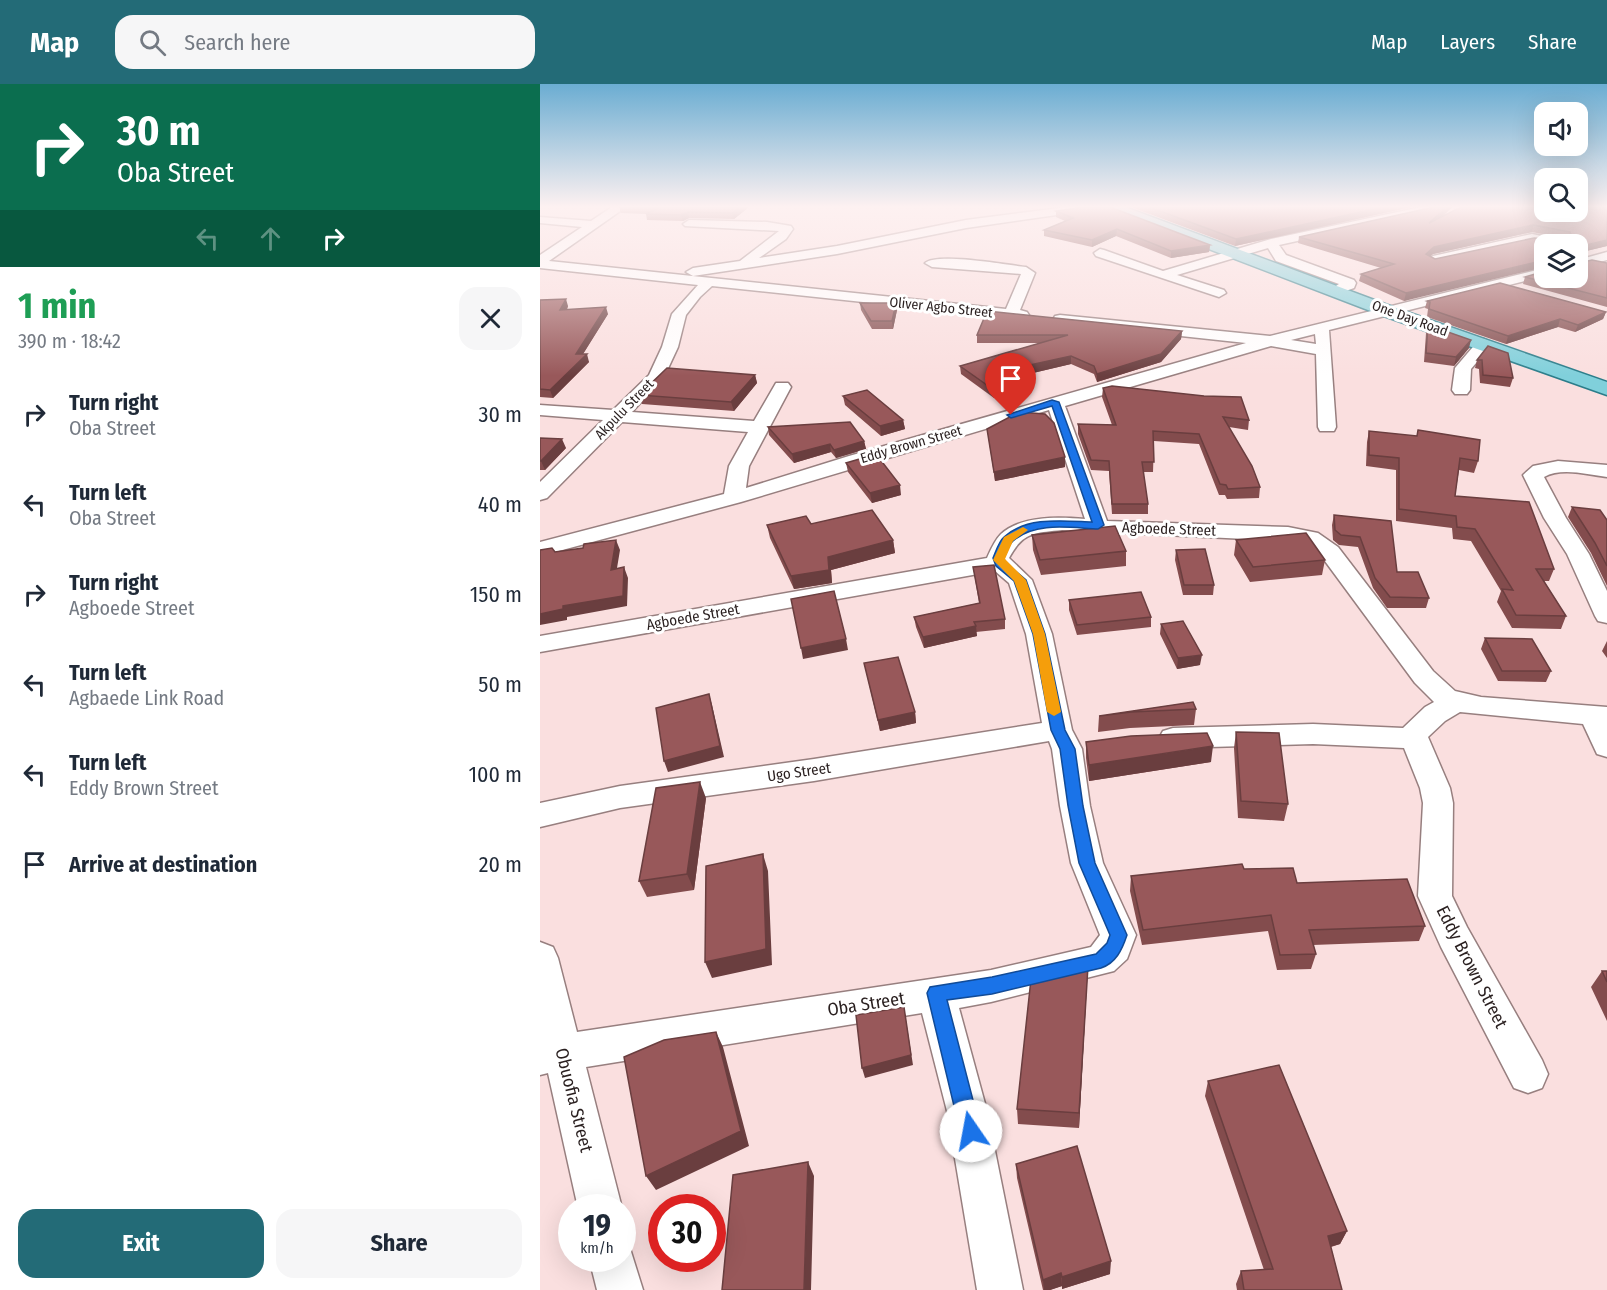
<!DOCTYPE html>
<meta charset="utf-8">
<style>
body{margin:0;font-family:"Fira Sans Condensed",sans-serif;background:#f6f6f7;color:#1f2937;height:100vh;display:flex;flex-direction:column;font-size:22px;white-space:nowrap}
*{box-sizing:border-box;margin:0}
p{font-size:20px;color:#747a83}
.icon{flex:none;width:33px;height:33px;fill:none;stroke:currentColor;stroke-width:2;stroke-linecap:round;stroke-linejoin:round}
.map{position:relative;flex:1;overflow:hidden}
.side{display:flex;flex-direction:column;background:#fff;width:540px}
.side>*{flex:none}
.top-card{background:#0b6e4f;color:#fff;overflow:hidden}
.fabs{position:absolute;left:994px;top:18px;display:grid;gap:12px}
.fabs a{display:grid;place-items:center;width:54px;height:54px;border-radius:12px;background:#fff;box-shadow:0 6px 24px #0002;font-size:30px}
.speed{position:absolute;left:18px;top:1110px;display:flex;gap:12px;font-size:30px;font-weight:700;text-align:center}
.speed>*{display:grid;place-content:center;width:78px;height:78px;border-radius:50%;background:#fff;box-shadow:0 6px 24px #0002;line-height:1}
.speed small{font-size:15px;font-weight:400}
.speed .limit{border:9px solid #d22;background:#fff;color:#111}
.pin{position:absolute;display:grid;place-items:center;width:51px;height:51px;color:#fff;margin:-62px -26px;border-radius:50% 50% 50% 0;rotate:-45deg;box-shadow:0 0 6px #0007}
.pin .icon{rotate:45deg}
.me{position:absolute;width:66px;margin:-33px;rotate:348deg;stroke-linejoin:round;filter:drop-shadow(0 0 4px #0008)}
.turn{display:flex;align-items:center;gap:21px;height:126px;padding:0 18px;font-size:27px}
.turn .icon{width:78px;height:78px;stroke-width:2.5}
.turn b{display:block;font-size:42px;line-height:51px}
.lanes{display:flex;align-items:center;height:57px;padding:0 18px;background:#0003;justify-content:center;gap:30px;direction:ltr}
.lanes .off{opacity:.35}
.round{display:grid;place-items:center;flex:none;width:63px;height:63px;border-radius:18px;background:#f6f6f7}
.headline{display:flex;align-items:center;justify-content:space-between;height:102px;padding:0 18px}
h1{font-size:36px;font-weight:700;line-height:45px;color:#1e9e55}
.button{display:flex;gap:12px;margin-top:auto;padding:12px 18px}
.button a{flex:1;height:69px;border-radius:18px;background:#236b77;color:#fff;font-size:24px;font-weight:700;line-height:69px;text-align:center}
.button a+a{background:#f6f6f7;color:#1f2937}
ul{padding:0;list-style:none}
li{display:flex;align-items:center;gap:18px;height:90px;padding:0 18px}
li div{flex:1}
li b{display:block;font-size:22px}
li em{font-style:normal}
header{display:flex;align-items:center;gap:36px;box-sizing:border-box;height:84px;padding:0 30px;background:#236b77;color:#fff}
header strong{font-size:28px}
nav{display:flex;gap:33px;margin-inline-start:auto;font-size:21px}
.search{width:420px;height:54px;background:#f6f6f7;display:flex;align-items:center;gap:15px;box-sizing:border-box;padding:0 21px;border-radius:18px;color:#747a83;font-size:22px}
main{display:flex;flex:1;min-height:0}
.map>svg:first-child{display:block}
.lines{fill:none;stroke-linecap:round;stroke-linejoin:round}
.minor-casing{stroke:#977f7f;stroke-width:3}
.major-casing{stroke:#2b7d8a;stroke-width:3}
.minor{fill:#fff;fill-rule:evenodd}
.major{fill:#80d0db;fill-rule:evenodd}
.wall{fill:#834c4d;fill-rule:evenodd}
.shaded-wall{fill:#6a3e3f}
.building{fill:#98585a;stroke:#6a3e3f;stroke-width:1.5;fill-rule:evenodd}
.route{fill:#1a73e8;stroke:#114b97;stroke-width:1.5}
.slow{fill:#f59e0b}
.labels{text-anchor:middle;stroke-width:6;stroke-linejoin:round;paint-order:stroke}
.far-street-label{font-size:14px;fill:#291f1f;stroke:#fff}
.street-label{font-size:15px;fill:#291f1f;stroke:#fff}
.near-street-label{font-size:18px;fill:#291f1f;stroke:#fff}
</style>
<header>
<strong>Map</strong>
<div class="search"><svg class="icon" aria-label="search" viewBox="0 0 24 24"><circle cx="10" cy="10" r="6"/><path d="M15 15l6 6"/></svg>Search here</div>
<nav><a>Map</a><a>Layers</a><a>Share</a></nav>
</header>
<main>
<section class="side">
<div class="top-card">
<div class="turn"><svg class="icon" aria-label="right" viewBox="0 0 24 24"><path d="M7 20v-9h11M14 6l5 5-5 5"/></svg><div><b>30 m</b>Oba Street</div></div>
<div class="lanes"><svg class="icon off" aria-label="left" viewBox="0 0 24 24"><path d="M17 20v-9H6M10 6l-5 5 5 5"/></svg><svg class="icon off" aria-label="ahead" viewBox="0 0 24 24"><path d="M12 20V5M6 11l6-6 6 6"/></svg><svg class="icon" aria-label="right" viewBox="0 0 24 24"><path d="M7 20v-9h11M14 6l5 5-5 5"/></svg></div>
</div>
<div class="headline"><div><h1>1 min</h1><p>390 m · 18:42</p></div><a class="round"><svg class="icon" aria-label="close" viewBox="0 0 24 24"><path d="M6 6l12 12M18 6L6 18"/></svg></a></div>
<ul>
<li><svg class="icon" aria-label="right" viewBox="0 0 24 24"><path d="M7 20v-9h11M14 6l5 5-5 5"/></svg><div><b>Turn right</b><p>Oba Street</p></div><em>30 m</em></li>
<li><svg class="icon" aria-label="left" viewBox="0 0 24 24"><path d="M17 20v-9H6M10 6l-5 5 5 5"/></svg><div><b>Turn left</b><p>Oba Street</p></div><em>40 m</em></li>
<li><svg class="icon" aria-label="right" viewBox="0 0 24 24"><path d="M7 20v-9h11M14 6l5 5-5 5"/></svg><div><b>Turn right</b><p>Agboede Street</p></div><em>150 m</em></li>
<li><svg class="icon" aria-label="left" viewBox="0 0 24 24"><path d="M17 20v-9H6M10 6l-5 5 5 5"/></svg><div><b>Turn left</b><p>Agbaede Link Road</p></div><em>50 m</em></li>
<li><svg class="icon" aria-label="left" viewBox="0 0 24 24"><path d="M17 20v-9H6M10 6l-5 5 5 5"/></svg><div><b>Turn left</b><p>Eddy Brown Street</p></div><em>100 m</em></li>
<li><svg class="icon" aria-label="arrive" viewBox="0 0 24 24"><path d="M6 21V4h12l-3 4 3 4H6"/></svg><div><b>Arrive at destination</b></div><em>20 m</em></li>
</ul>
<div class="button"><a>Exit</a><a>Share</a></div>
</section>
<div class="map">
<svg width="1067" height="1206" viewBox="0 0 1067 1206">
<rect width="100%" height="100%" fill="#fadfdf"/>
<g class="lines">
<g class="minor-casing">
<path id="minor" d="M72,123h14l-77,54 457,48 15,-35 -89,-7 -7,-4c12,-11 83,2 101,4l9,6 -15,37 7,2 2,3 -7,4 -310,-33 -12,11 -14,18 -8,32 -14,30 -32,35 122,9 22,-38h12l3,4 -42,79 -3,22 103,-32 397,-113 -186,-20 -5,-1 -2,-3 2,-3 5,-1 210,21 275,-68v8l-216,54 7,97 -2,4h-14l-2,-4 -2,-73 -45,-8 -206,60 42,115 181,6 30,6 20,14 95,124 22,20 26,6 126,10v50l-10,-3 -14,-30 -123,-12 -15,9 -17,16 22,51 3,15 -1,93 15,31 75,133 6,14 -6,14 -14,5 -14,-5 -73,-141 -23,-51 5,-93 -3,-15 -16,-40 -91,-4 -140,4 -10,-3 -4,-7 4,-7 10,-3 140,-4 90,4 22,-21 9,-5 -19,-19 -93,-126 -19,-14 -15,-2 -226,-11c-28,3 -39,2 -53,28l23,22 20,54 20,96 10,19 8,57 13,57 33,72 -9,24 -13,12 -123,31 -32,6 28,103 36,179h-46l-30,-179 -25,-98 -336,54 36,141h-44l-30,-135 -8,2v-133l13,5 5,11 19,74 414,-62 100,-23 9,-12 -29,-72 -11,-57 -8,-57 -3,-8 -235,40 -194,27 -80,19v-24l80,-17 194,-27 228,-36 -16,-89 -17,-51 -14,-12 -455,81v-16l447,-78c3,-7 8,-18 14,-24 21,-19 59,-17 84,-15l-36,-109 -308,92 -201,54v-14l184,-48 5,-28 19,-34 -126,-10 -75,76 -7,2v-18l63,-62 -63,-5v-10l73,5 36,-35 13,-28 10,-33 26,-29 -158,-17v-13l42,-28 -42,-4v-6l51,4zM775,250l1,10 -25,-4z
M527,123h31l-6,3 -126,18 -129,26 -144,22 -7,-4 7,-4 47,-7 39,-30 -94,-5 -2,-2 6,-4 78,2 24,4 2,3 -7,10 -27,19 78,-12 129,-26z
M881,123h22l-6,3 -158,35 7,10 68,25 2,3 -2,5 -19,7 -7,-4 11,-7 -63,-23 -8,-13 -91,27 47,15 2,3 -7,4 -123,-41 -2,-3 6,-4 4,1 59,21 108,-32z
M992,150l35,7 2,3 -37,-2 -99,22 -6,-4 6,-4z
M1067,168v8l-29,8v-8z
M944,255l8,5 -21,25 -1,21 -3,4h-12l-3,-4 3,-22 23,-27z
M1018,377l49,4v12c-19,-2 -45,-10 -63,0l22,41 23,36 18,37v32l-9,-2 -3,-5 -28,-62 -23,-36 -21,-43 10,-9z
M82,1155l6,3 15,48h-46l-8,-32h33z"/>
</g>
<g class="major-casing">
<path id="major" d="M565,123h20l268,100 214,75v13l-226,-80 -274,-105z"/>
</g>
<use href="#minor" class="minor"/>
<use href="#major" class="major"/>
</g>
<path class="wall" d="M79,123h130l-15,12 -45,-1 -6,3 -36,-1 -1,-6h1l-26,-1z
M591,123h280l-176,39z
M894,123h18l-11,11 166,-11v39l-29,7v-9l-174,57 -45,-20 2,-7 20,-6 -83,-25 1,-6zM992,148l36,7 -133,20 -5,-3 3,-2z
M516,127l154,34 -1,7 -38,6 -55,-22 -24,11 -48,-11v-6l21,-9 -9,-4z
M1039,179h28v44l-84,-23 2,-7z
M0,216l28,6 -1,4 41,4 -25,40 6,8 -36,36 -13,-1z
M887,217l179,11 -3,7 -28,13 -17,-5 -52,17 -79,-27 1,-8 -3,-1z
M320,219h36l1,7 -4,19h-21l-11,-19z
M888,241l41,23 -15,18 -30,-4 2,-29z
M642,247l-1,8 -20,23 -64,20 -3,-8 -23,-10 -55,13 9,14 -31,7 -33,-24 -1,-8 80,-23h-63v-8z
M948,262l25,32 -3,9 -30,-4 -1,-14 -4,-1 2,-8z
M215,291l2,8 -23,28 -92,-7 -3,-9z
M563,304l146,32 -1,10 -19,-3 31,60 -1,11 -32,1 -2,-4h-6l-20,-51 -45,-3 -1,31h-10l5,32v10h-36l-3,-43 -18,-1 -13,-36v-10l34,1 -10,-28z
M303,312l60,24 2,9 -24,7 -36,-31z
M228,343l96,14 2,8 -30,9 -5,-6 -37,11 -25,-28z
M447,345l78,38 -70,14z
M829,347l109,30 -4,12 -15,-3 -4,26 99,73 -5,12h-5l22,35 -5,13 -49,-1 -15,-26 4,-11 -30,-50 -18,-2 -1,-11 -56,-7v-51l-30,-4 1,-24z
M0,354l26,10 -21,22h-5z
M306,379l55,32 -29,8 -24,-31z
M1032,423l35,13v66l-16,-33 -23,-36z
M794,431l57,6 6,51 32,26 -3,10h-39l-14,-20 -15,-41 -19,-2 -6,-5 -1,-15z
M271,440l82,16 2,13 -64,17 1,13 -38,6 -24,-51 -3,-13z
M492,451l94,16v15l-85,9 -8,-25z
M696,456l89,20 -3,15 -72,7 -16,-27z
M636,466l38,35 -1,10h-30l-8,-35z
M433,483l32,52v10l-29,3 1,4 -53,12 -8,-21 -2,-10 65,-14z
M529,516l82,17v10l-74,8 -8,-25z
M621,540l39,41 -23,4 -17,-35z
M945,554l66,33 -5,11 -48,-1 -17,-32z
M1067,557v17l-5,-7z
M324,579l51,49 1,11 -36,8z
M653,618l3,7 -2,16 -64,3 -32,4 1,-16z
M696,648l52,72 -4,17 -46,-3 -4,-70z
M546,658l125,20 -122,19 -3,-23z
M166,714l-12,92 -47,7 -8,-16z
M704,785l53,14 128,43 -6,15 -106,4 3,9 -5,15 -34,1 -9,-39 -126,14 -12,-54 1,-15z
M548,882l-9,162 -61,-4 -1,-15z
M1062,887h5v50l-16,-34z
M668,997l139,150 -7,13 -9,3 11,43h-105l-1,-6 5,-13 23,-1 -59,-174z
M476,1080l94,110 -48,15v-3l-12,4h-7l-26,-112z"/>
<path class="shaded-wall" d="M200,123h9l-15,12 -2,-6z
M844,123h27l-176,39 1,-7z
M907,123h5l-24,23 1,-7z
M148,128l1,6 -6,3 -2,-6z
M993,141l-1,7 -99,22 -8,7 1,-7 8,-7z
M577,145l-1,7 -24,11v-7z
M1067,156v6l-29,7v-6z
M670,161l-1,7 -38,6v-7z
M1005,176v7l-141,34 2,-8z
M26,215l2,7 -5,11 -3,-7z
M356,219l1,7 -4,19 -1,-8z
M66,223l2,7 -30,48 -2,-8z
M1066,228l-3,7 -28,13 3,-7z
M1020,235l-2,8 -52,17 2,-8z
M642,247l-1,8 -20,23 -64,20v-8z
M931,256l-2,8 -15,18 2,-9z
M47,270l2,8 -36,36 -3,-8z
M531,272v8l-64,15v-9z
M215,291l2,8 -23,28 -3,-9z
M485,298v9l-31,7v-8z
M363,336l2,9 -24,7 -1,-10z
M22,355l4,9 -21,22 -4,-9z
M324,357l2,8 -30,9 -2,-8z
M290,360l1,8 -37,11 -2,-9z
M525,373v10l-70,14 -1,-9z
M360,401l1,10 -29,8 -2,-10z
M76,456l4,10 -5,30 -4,-10z
M353,456l2,13 -64,17 1,13 -38,6 -3,-13 37,-19z
M84,483l4,11 -1,28 -60,11v3l-27,5v-11l23,-8z
M436,542l1,10 -53,12 -1,-11z
M306,555l2,11 -45,9 -2,-11z
M662,571l-2,10 -23,4 1,-11z
M169,610l3,11 12,52 -56,15 -4,-11z
M375,628l1,11 -36,8 -2,-11z
M673,662l-2,16 -122,19v-16z
M160,698l6,16 -12,92 -7,-16z
M223,770l5,17 4,94 -60,13 -7,-16z
M548,882l-1,16 -8,146v-15z
M364,923l9,58 -48,13 -3,-10z
M176,948l7,15 26,99 -93,44 -10,-14z
M268,1078l6,14 -3,114h-7z
M807,1147l-7,13 -18,5 6,-13z
M571,1177l-1,13 -48,15v-12z
M521,1189l1,13 -12,4h-6l-1,-10z"/>
<path class="building" d="M79,123h121l-8,6 -44,-1 -7,3 -35,-1 13,-6z
M543,123h27l100,38 -39,6 -54,-22 -25,11 -48,-10 29,-12 -17,-7z
M609,123h235l-148,32z
M894,123h13l-18,16 32,-16h84v5h33v-5h29v33l-29,7v-3h-33v16l-139,33 -45,-19 33,-10 -95,-27zM993,141l37,7 3,6 -2,2 -37,-2 -99,21 -9,-5 8,-7z
M1038,174l1,5 13,-3 15,3v35l-82,-21 20,-6v7h33z
M960,199l106,29 -28,13 -18,-6 -52,17 -79,-27 1,-7 -3,-1z
M26,215l-6,11 46,-3 -30,47h11l-37,36 -10,-1v-89z
M320,219h36l-4,18h-21z
M447,227l195,20 -21,23 -64,20 -3,-8 -23,-10 -64,14 18,12 -31,8 -34,-24 108,-31h-91z
M888,241l43,15 -15,17 -30,-4z
M948,262l20,7 5,25 -30,-3 -1,-15h-5z
M127,284l88,7 -24,27 -92,-7z
M572,302l92,10 37,1 8,23 -26,-3 29,49 8,21 -32,2 -2,-4 -6,-1 -21,-50 -46,-3 1,31h-12l6,42h-36l-3,-43 -18,-1 -13,-36 38,1 -13,-37z
M327,306l36,30 -23,6 -37,-30z
M479,328l26,2 9,9 11,34 -71,15 -7,-43z
M310,338l14,19 -30,9 -4,-6 -38,10 -24,-27z
M878,346l62,10 -2,21 -18,-3 -5,38 74,6 25,67h-18l30,47 -50,-1 -14,-26 11,1 -38,-61 -18,-2 -1,-11 -57,-7v-51l-30,-3v-24l48,5z
M0,354l22,1 -21,22h-1z
M336,370l24,31 -30,8 -24,-30z
M1032,423l28,3 7,10v46l-12,-23z
M332,426l21,30 -65,17 1,13 -38,6 -24,-51 39,-9 5,8z
M794,431l57,6 6,51h21l11,26 -39,-1 -15,-19 -15,-41 -19,-2 -6,-5z
M575,442l11,25 -86,9 -8,-25z
M766,449l19,27 -72,7 -17,-27z
M76,456l-5,30 13,-3 -1,29 -60,10v3l-23,5v-64l12,-2 3,4 28,-4 1,-4z
M665,465l9,36h-30l-8,-35z
M454,481l11,54 -31,3 2,4 -53,11 -9,-20 66,-14 -7,-36z
M294,507l12,48 -45,9 -10,-49z
M601,508l10,25 -74,8 -8,-25z
M643,537l19,34 -24,3 -17,-34z
M945,554l47,1 19,32h-49z
M358,573l17,55 -37,8 -14,-57z
M169,610l11,52 -56,15 -8,-53z
M653,618l3,7 -65,3 -32,4z
M696,648l43,1 9,71 -47,-3z
M667,649l6,13 -124,19 -3,-23 45,-6z
M160,698l-13,92 -48,7 17,-93z
M223,770l3,95 -61,13 1,-96z
M702,780l2,5 49,-1 4,15 110,-4 18,47 -116,4 7,24 -36,1 -9,-40 -128,15 -12,-54z
M548,882l-9,147 -62,-4 14,-130z
M1062,887h5v11z
M364,923l7,48 -49,13 -6,-53z
M176,948l25,99 -95,45 -22,-119 40,-17z
M739,981l68,166 -19,5 14,54h-98l-3,-19 32,-2 -65,-188z
M537,1062l34,115 -49,16 -1,-4 -18,7 -27,-116z
M268,1078l-4,128h-82l11,-115z"/>
<linearGradient id="sky" x2="0" y2="1"><stop stop-color="#6badd2"/><stop offset="0.42" stop-color="#fdf1f1"/><stop offset="1" stop-color="#fdf1f1" stop-opacity="0"/></linearGradient>
<rect width="1067" height="292" fill="url(#sky)"/>
<path class="route" d="M512,316l7,2 45,123 -6,4c-26,-1 -63,-8 -85,12 -4,3 -6,11 -9,17l1,4 21,18 19,54 20,96 10,19 8,57 12,57 32,72c-5,15 -11,28 -26,33l-109,26 -45,6 34,131 -3,7 -7,4 -8,-4 -3,-7 -33,-138 3,-6 62,-10 104,-23 11,-11 3,-8 -31,-72 -11,-57 -8,-57 -9,-19 -18,-96 -19,-53 -18,-15 -3,-8c3,-7 6,-17 11,-21 23,-21 60,-16 88,-15l-40,-116 -41,12 -4,-3z"/>
<path class="slow" d="M483,443l5,3 -15,11 -8,18 21,21 19,54 16,78 -7,4 -7,-4 -14,-78 -19,-53 -21,-21 11,-23z"/>
<g class="labels">
<g class="far-street-label">
<text transform="translate(401 223) rotate(6)" y="5">Oliver Agbo Street</text>
<text transform="translate(870 234) rotate(20)" y="5">One Day Road</text>
<text transform="translate(84 325) rotate(-46)" y="5">Akpulu Street</text>
<text transform="translate(371 360) rotate(-16)" y="5">Eddy Brown Street</text>
</g>
<g class="street-label">
<text transform="translate(629 445) rotate(2)" y="5">Agboede Street</text>
<text transform="translate(153 533) rotate(-10)" y="5">Agboede Street</text>
<text transform="translate(259 688) rotate(-8)" y="5">Ugo Street</text>
</g>
<g class="near-street-label">
<text transform="translate(932 883) rotate(63)" y="6">Eddy Brown Street</text>
<text transform="translate(326 920) rotate(-9)" y="6">Oba Street</text>
<text transform="translate(34 1016) rotate(76)" y="6">Obuofia Street</text>
</g>
</g>
</svg>
<div class="fabs">
<a><svg class="icon" aria-label="sound" viewBox="0 0 24 24"><path d="M4 9h4l5-4v14l-5-4H4zM17 9q2 3 0 6"/></svg></a>
<a><svg class="icon" aria-label="search" viewBox="0 0 24 24"><circle cx="10" cy="10" r="6"/><path d="M15 15l6 6"/></svg></a>
<a><svg class="icon" aria-label="layers" viewBox="0 0 24 24"><path d="M12 4l9 5-9 5-9-5zM3 14l9 5 9-5"/></svg></a>
</div>
<div class="speed"><div>19<small>km/h</small></div><div class="limit">30</div></div>
<div class="pin" style="left:471px;top:331px;background:#d93025"><svg class="icon" aria-label="arrive" viewBox="0 0 24 24"><path d="M6 21V4h12l-3 4 3 4H6"/></svg></div>
<svg class="me" style="left:431px;top:1047px" viewBox="-20 -20 40 40"><circle r="19" fill="#fff"/><path d="M0-13L10 11 0 6-10 11z" fill="#1a73e8"/></svg>
</div>
</main>
